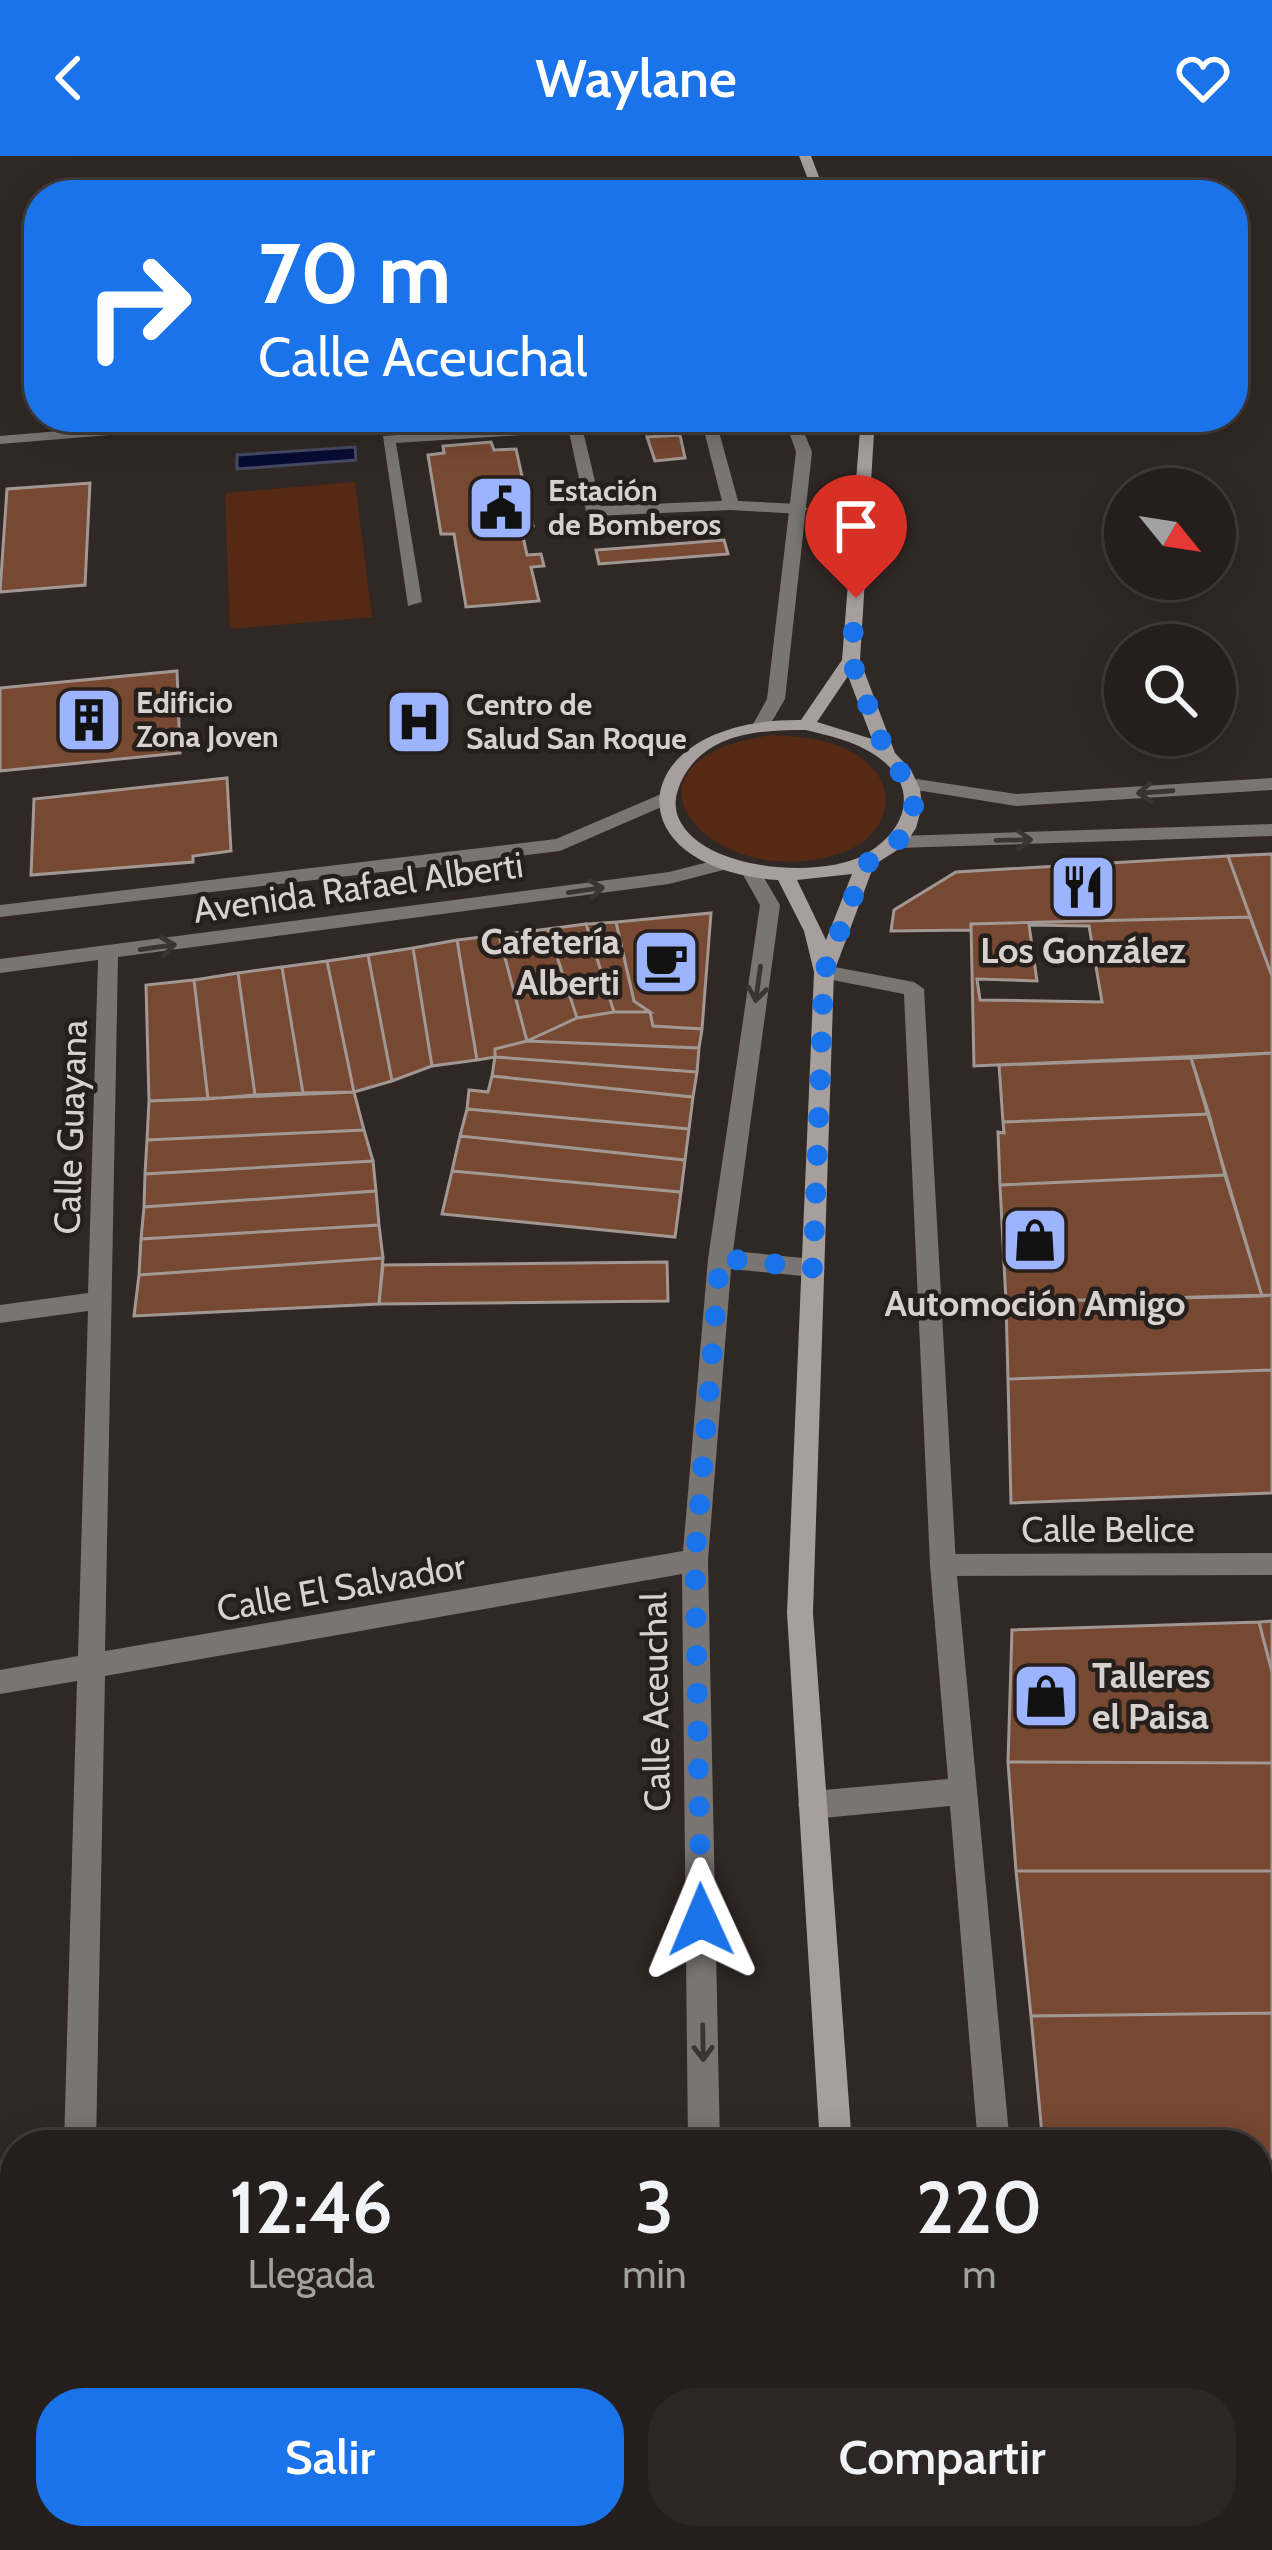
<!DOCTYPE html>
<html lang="es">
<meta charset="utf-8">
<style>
body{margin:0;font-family:Cabin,sans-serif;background:#2c2725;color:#f1f3f6;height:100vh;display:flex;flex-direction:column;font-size:45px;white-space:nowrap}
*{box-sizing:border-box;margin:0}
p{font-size:39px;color:#a3a2a3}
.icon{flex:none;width:66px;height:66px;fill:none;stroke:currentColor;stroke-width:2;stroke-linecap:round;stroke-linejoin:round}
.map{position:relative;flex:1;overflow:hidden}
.panel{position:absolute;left:0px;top:1974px;width:1272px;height:420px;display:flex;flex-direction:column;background:#241e1c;border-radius:48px 48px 0 0;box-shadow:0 6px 30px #0003,0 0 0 3px #413c3b}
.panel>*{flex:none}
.guide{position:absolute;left:24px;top:24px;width:1224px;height:252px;border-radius:48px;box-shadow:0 6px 30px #0003,0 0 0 3px #413c3b;background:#1a73e8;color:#fff;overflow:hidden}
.needle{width:78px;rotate:120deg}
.fabs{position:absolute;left:1104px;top:312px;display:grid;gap:24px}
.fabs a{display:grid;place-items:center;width:132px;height:132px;border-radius:50%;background:#241e1c;box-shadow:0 6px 30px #0003,0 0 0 3px #413c3b;font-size:60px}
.pin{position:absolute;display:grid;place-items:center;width:102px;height:102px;color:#fff;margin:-123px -51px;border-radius:50% 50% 50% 0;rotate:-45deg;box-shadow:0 0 12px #0007}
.pin .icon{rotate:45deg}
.me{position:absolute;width:132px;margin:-66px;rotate:359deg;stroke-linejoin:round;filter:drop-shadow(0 0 9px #0008)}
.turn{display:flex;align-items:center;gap:42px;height:252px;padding:0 36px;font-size:54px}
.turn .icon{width:156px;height:156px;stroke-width:2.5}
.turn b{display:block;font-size:84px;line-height:102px}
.eta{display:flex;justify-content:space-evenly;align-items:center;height:204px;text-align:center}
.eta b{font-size:72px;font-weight:600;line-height:84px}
.button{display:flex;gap:24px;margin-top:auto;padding:24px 36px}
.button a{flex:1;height:138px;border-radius:48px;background:#1a73e8;color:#fff;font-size:48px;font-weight:600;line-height:138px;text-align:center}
.button a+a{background:#2c2725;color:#f1f3f6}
header{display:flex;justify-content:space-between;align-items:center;height:156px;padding:0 36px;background:#1a73e8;color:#fff;font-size:54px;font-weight:600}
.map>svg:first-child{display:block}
.green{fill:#552914}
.water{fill:#070d32;stroke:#454861;stroke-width:3}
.building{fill:#774832;stroke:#a19894;stroke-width:3;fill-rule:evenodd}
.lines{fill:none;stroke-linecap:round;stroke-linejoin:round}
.lane{fill:#797573;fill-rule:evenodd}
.street{fill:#797573;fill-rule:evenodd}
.secondary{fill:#a69f9d;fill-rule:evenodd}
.oneway{stroke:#3b3432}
.route{stroke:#1a73e8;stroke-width:21;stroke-dasharray:0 37.8}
.labels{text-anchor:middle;stroke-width:9;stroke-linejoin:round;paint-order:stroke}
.far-poi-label{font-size:30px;font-weight:bold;fill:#d7d2d0;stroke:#261f1c;text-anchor:start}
.street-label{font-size:36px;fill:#d7d2d0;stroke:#261f1c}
.poi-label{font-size:36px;font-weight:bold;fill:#d7d2d0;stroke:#261f1c}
</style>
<header><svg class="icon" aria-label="back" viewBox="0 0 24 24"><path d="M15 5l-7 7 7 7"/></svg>Waylane<svg class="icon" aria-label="heart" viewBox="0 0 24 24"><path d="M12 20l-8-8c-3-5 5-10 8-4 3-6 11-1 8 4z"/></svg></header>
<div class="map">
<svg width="1272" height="2394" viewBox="0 0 1272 2394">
<rect width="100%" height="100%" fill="#302825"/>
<path class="green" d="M355,326l17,135 -142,12 -5,-136z
M772,579c31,2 62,4 88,22 43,30 28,81 -19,96 -129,44 -247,-93 -69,-118z"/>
<path class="water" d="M355,291l1,13 -119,9v-14z"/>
<path class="building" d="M680,279l5,23 -30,3 -8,-24z
M491,286l3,8 22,-1 17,77 -12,1 6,28 14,-1 3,12 -13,1 8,34 -73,6 -12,-73h-13l-13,-79 16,-2 -1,-7z
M90,327l-5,102 -85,7 7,-103z
M724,384l4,14 -129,10 -3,-14z
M177,515l3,82 -180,18v-83z
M227,622l4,73 -38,5v6l-162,13 3,-76z
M1272,698v122l-44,-120z
M1228,700l22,61 -279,7v6l-80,1 3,-21 62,-38z
M711,757l-9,116 -49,-3 -3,-14 -16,-11 -18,-79z
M1250,761l22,59v77l-298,13 -3,-142zM1029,769l60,1 13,76 -122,-2 -3,-21 60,2z
M616,766l18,79 16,11h-36l-28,-88z
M586,768l28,88 -37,6 -29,-89z
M548,773l29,89 -50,23 -28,-106z
M499,779l28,106 -32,8v8l-18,3 -20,-120z
M457,784l20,120 -45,6 -19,-118z
M413,792l19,118 -40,15 -24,-126z
M368,799l24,126 -38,11 -27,-131z
M327,805l27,131 -51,1 -21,-126z
M282,811l21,126 -48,2 -17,-122z
M238,817l17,122 -47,4 -14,-119z
M194,824l14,119 -59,2 -3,-116z
M614,856h36l3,14 49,3 -3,19 -172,-7 50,-23z
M527,885l172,7 -2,24 -202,-15v-8z
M1272,897v242l-10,1 -71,-238z
M495,901l202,15 -4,25 -201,-21z
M1191,902l18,56 -206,8 -4,-57z
M492,920l201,21 -4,32 -222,-20 2,-19 19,2z
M354,936l10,38 -217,10 2,-39z
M467,953l222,20 -4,31 -225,-24z
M1209,958l16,61 -225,10 -2,-53 6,1 -1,-11z
M364,974l9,31 -228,13 2,-34z
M460,980l225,24 -4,32 -229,-21z
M373,1005l3,30 -232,16 1,-33z
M452,1015l229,21 -6,45 -233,-23z
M1225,1019l37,121 -256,6 -6,-117z
M376,1035l3,34 -238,14 3,-32z
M379,1069l4,33 -244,17 2,-36z
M383,1102l-4,46 -245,12 5,-41z
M667,1106l1,39 -289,3 4,-39z
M1272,1139v75l-264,9 -2,-77z
M1272,1214v123l-261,10 -3,-124z
M1272,1465v51l-13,-50z
M1259,1466l13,50v91l-264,-1 4,-132z
M1008,1606l264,1v108h-256z
M1016,1715h256v142l-241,3z
M1272,1857v156h-15v-24h-214l-12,-129z
M1257,2013h15v178h-15z"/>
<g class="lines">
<path class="lane" d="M656,261h59l23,84 62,3 8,5 -8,5 -69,-4 -137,6 -8,-5 -17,-79 -173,11 26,159 -14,4 -25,-170zM702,267l20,78 -121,5 -18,-75z
M824,809l90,17 10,7 32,576 54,580h-32l-28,-339 -138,13 -10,-4 -4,-10 4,-10 10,-4 136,-12 -18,-214 -26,-571 -87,-17 -3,-5z"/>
<path class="street" d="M227,261h61l-7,4 -281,23v-8z
M784,261h14l14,35 -27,247 -18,31 -6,1 -9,-5 15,-27 29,-247z
M910,622l106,16 256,-16v12l-256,16 -112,-18v-8z
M666,636l9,6 -2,4 -113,49 -560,66v-12l556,-66z
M1272,668v12l-375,12 -9,-6 9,-6z
M724,702l7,2v8l-62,16 -551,73 -13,694 578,-100 25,-292 52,-354 -18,-32 3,-4h14l21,36 -47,346 80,8 12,9 -12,9 -82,-8 -23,291 12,585h-32l-6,-571 -577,102 -9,469h-32l13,-464 -77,13v-24l78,-14 10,-345 -88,12v-18l88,-12 10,-333 -98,13v-14l669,-87z
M1272,1397v22l-329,1 -9,-3 -4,-8 4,-8 9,-3z
M50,2379h36v15h-36z
M715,2379h36l1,15h-36z"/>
<path class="secondary" d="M799,0h12l15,39h-12z
M861,261h14l-15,243 35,93 16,17 9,19 2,17 -6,22 -11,17 -31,20 -40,107 -21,641 39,532h-32l-33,-532 27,-641 -10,-41 -26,-51c-170,-12 -153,-162 23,-160l41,-60zM848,520l24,63 -55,-17zM806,574c24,6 48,11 69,25 47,31 32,76 -11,100 -44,24 -161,16 -185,-36 -7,-15 -2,-30 5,-43 25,-44 77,-46 122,-46zM852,718l-26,66 -29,-60z
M877,2379h36l2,15h-36z"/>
</g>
<defs><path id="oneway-shaft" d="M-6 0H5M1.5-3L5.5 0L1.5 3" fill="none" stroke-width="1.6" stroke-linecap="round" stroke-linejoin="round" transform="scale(3)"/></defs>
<g class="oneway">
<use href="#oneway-shaft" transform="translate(1155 636) rotate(176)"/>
<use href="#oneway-shaft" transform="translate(1014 684) rotate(-1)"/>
<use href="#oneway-shaft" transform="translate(586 734) rotate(-8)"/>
<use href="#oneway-shaft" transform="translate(158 791) rotate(-8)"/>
<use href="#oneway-shaft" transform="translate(758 828) rotate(98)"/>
<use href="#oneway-shaft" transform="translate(703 1887) rotate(89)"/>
</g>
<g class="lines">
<path class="route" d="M701,1764l-6,-360 25,-302 93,10 11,-296 42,-108 31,-22 13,-18 4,-20 -4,-20 -23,-28 -36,-96 5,-62"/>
</g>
<defs>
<g id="civic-square" transform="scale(3.45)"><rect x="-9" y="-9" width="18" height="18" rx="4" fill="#9cb4fd" stroke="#261f1c"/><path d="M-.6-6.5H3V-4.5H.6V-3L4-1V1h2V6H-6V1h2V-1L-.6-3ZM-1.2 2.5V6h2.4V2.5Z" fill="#111"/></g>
<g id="building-square" transform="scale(3.45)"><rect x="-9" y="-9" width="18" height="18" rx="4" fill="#9cb4fd" stroke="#261f1c"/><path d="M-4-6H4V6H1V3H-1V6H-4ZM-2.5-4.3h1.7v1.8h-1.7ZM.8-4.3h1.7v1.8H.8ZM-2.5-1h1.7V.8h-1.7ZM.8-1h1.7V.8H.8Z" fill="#111"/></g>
<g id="hospital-square" transform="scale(3.45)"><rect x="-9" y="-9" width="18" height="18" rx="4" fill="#9cb4fd" stroke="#261f1c"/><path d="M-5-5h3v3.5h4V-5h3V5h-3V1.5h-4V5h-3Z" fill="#111"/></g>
<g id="restaurant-square" transform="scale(3.45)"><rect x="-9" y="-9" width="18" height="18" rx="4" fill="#9cb4fd" stroke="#261f1c"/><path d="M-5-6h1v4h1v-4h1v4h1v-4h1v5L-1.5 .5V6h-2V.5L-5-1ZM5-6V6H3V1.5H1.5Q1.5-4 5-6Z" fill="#111"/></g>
<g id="cafe-square" transform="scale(3.45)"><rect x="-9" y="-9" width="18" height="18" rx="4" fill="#9cb4fd" stroke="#261f1c"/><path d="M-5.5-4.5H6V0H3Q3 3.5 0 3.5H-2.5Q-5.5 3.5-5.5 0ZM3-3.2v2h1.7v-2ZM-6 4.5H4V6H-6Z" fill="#111"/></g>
<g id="shop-square" transform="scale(3.45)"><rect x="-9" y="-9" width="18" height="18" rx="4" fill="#9cb4fd" stroke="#261f1c"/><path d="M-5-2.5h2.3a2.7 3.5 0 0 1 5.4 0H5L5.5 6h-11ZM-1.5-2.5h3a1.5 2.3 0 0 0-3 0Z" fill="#111"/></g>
</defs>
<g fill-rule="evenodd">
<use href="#civic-square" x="501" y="352"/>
<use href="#building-square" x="89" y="564"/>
<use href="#hospital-square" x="419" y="566"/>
<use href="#restaurant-square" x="1083" y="731"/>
<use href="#cafe-square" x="666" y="806"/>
<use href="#shop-square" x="1035" y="1084"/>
<use href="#shop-square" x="1046" y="1540"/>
</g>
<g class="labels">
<g class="far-poi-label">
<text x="548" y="345">Estación<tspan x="548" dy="34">de Bomberos</tspan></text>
<text x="136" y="557">Edificio<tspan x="136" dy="34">Zona Joven</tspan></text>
<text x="466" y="559">Centro de<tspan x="466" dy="34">Salud San Roque</tspan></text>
</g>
<g class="street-label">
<text transform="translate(358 731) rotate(-8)" y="13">Avenida Rafael Alberti</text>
<text transform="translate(70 971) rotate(-88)" y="13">Calle Guayana</text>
<text x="1108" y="1386">Calle Belice</text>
<text transform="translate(341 1431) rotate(-10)" y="13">Calle El Salvador</text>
<text transform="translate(655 1546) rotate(-91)" y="13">Calle Aceuchal</text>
</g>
<g class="poi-label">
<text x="620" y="798" text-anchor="end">Cafetería<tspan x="620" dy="41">Alberti</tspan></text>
<text x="1083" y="807">Los González</text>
<text x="1035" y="1160">Automoción Amigo</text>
<text x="1092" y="1532" text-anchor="start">Talleres<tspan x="1092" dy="41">el Paisa</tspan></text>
</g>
</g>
</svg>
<div class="fabs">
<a><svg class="needle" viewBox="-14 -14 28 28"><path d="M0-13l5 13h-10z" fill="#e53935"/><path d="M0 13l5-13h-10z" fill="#a3a2a3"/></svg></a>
<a><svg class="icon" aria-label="search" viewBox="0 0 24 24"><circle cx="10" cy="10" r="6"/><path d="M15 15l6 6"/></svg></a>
</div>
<div class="pin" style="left:856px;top:442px;background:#d93025"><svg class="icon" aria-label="arrive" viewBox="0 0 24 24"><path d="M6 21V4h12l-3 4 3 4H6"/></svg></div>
<svg class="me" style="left:701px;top:1764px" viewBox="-20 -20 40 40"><path d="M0-17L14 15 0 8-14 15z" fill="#1a73e8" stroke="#fff" stroke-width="4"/></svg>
<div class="guide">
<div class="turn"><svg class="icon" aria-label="right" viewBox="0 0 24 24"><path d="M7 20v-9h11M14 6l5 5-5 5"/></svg><div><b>70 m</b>Calle Aceuchal</div></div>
</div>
<section class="panel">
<div class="eta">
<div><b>12:46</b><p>Llegada</p></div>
<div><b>3</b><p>min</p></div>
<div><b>220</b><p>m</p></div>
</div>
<div class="button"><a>Salir</a><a>Compartir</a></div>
</section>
</div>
